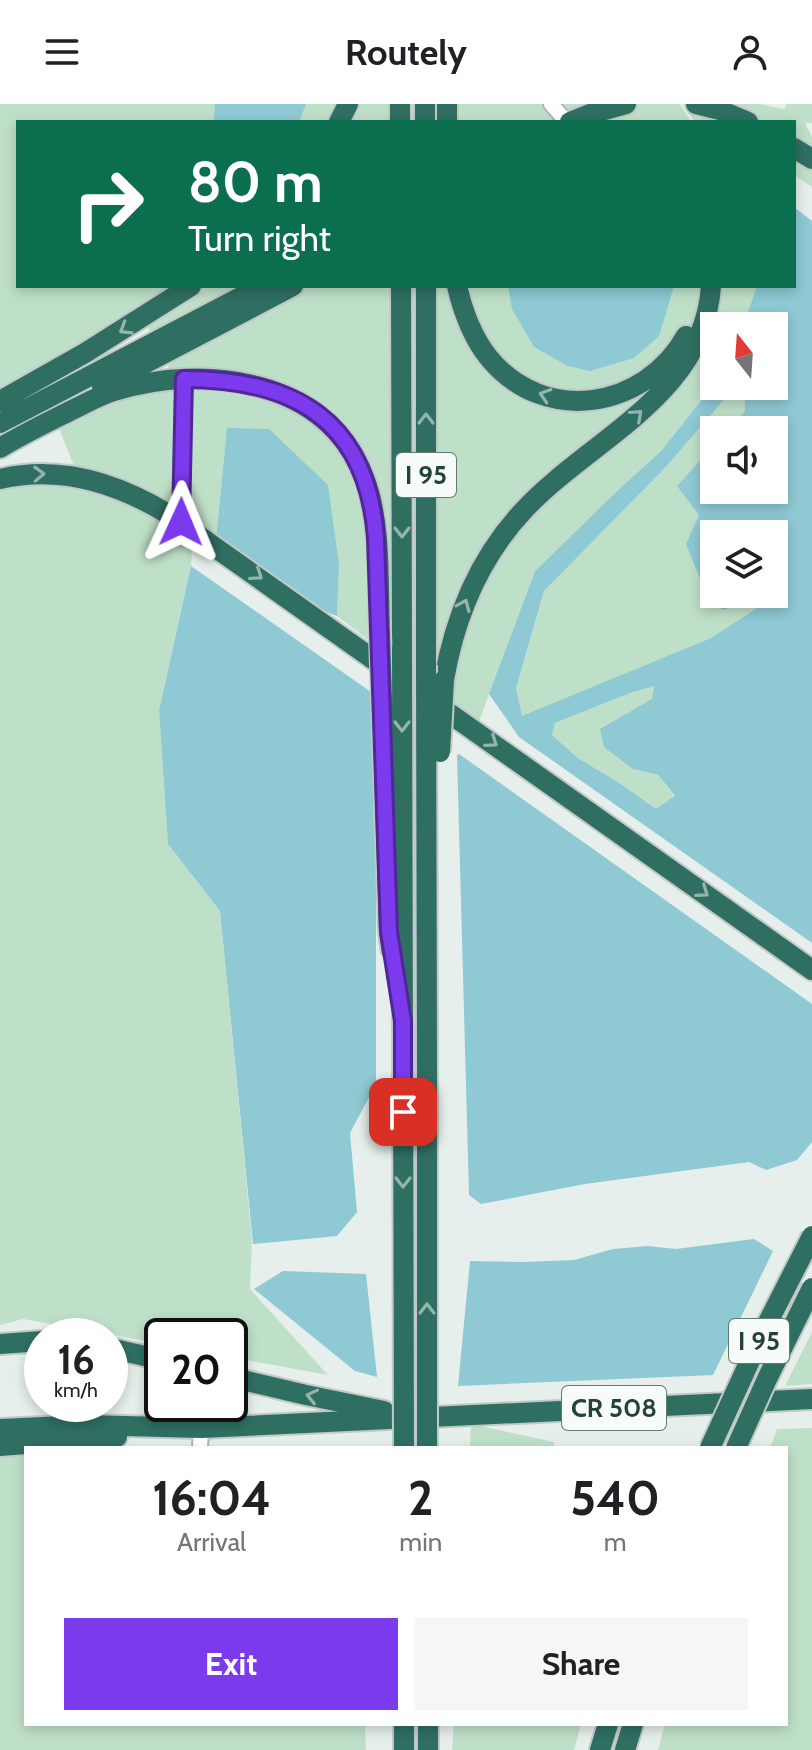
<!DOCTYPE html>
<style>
body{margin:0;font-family:Cabin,sans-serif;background:#f6f6f6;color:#202124;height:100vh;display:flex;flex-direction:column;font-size:30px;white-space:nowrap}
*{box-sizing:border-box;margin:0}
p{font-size:26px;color:#757577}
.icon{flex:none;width:44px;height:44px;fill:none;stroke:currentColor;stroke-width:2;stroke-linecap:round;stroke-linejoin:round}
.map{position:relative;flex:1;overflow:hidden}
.panel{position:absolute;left:24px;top:1342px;width:764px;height:280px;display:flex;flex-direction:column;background:#fff;border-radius:0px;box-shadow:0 4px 12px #0003}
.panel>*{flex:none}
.top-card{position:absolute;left:16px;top:16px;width:780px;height:168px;border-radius:0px;box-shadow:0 4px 12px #0003;background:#0b6e4f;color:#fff;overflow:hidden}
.needle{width:52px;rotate:343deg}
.buttons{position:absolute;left:700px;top:208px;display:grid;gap:16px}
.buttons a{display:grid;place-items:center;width:88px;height:88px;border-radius:0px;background:#fff;box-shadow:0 4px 12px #0003;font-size:40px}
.speed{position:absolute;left:24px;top:1214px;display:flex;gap:16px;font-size:40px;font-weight:700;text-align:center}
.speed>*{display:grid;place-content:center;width:104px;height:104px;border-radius:50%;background:#fff;box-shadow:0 4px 12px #0003;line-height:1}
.speed small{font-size:20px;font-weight:400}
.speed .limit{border:4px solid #111;border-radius:12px;background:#fff;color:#111}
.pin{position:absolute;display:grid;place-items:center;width:68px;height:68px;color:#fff;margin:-34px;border-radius:16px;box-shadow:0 4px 12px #0006}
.me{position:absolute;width:88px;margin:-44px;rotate:1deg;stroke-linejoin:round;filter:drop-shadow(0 0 6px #0008)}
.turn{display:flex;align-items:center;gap:28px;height:168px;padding:0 40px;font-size:36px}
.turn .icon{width:104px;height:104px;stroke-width:2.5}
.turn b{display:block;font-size:56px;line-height:68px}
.eta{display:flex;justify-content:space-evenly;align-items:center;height:136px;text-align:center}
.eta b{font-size:48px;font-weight:800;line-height:56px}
.action{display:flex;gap:16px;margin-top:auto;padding:16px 40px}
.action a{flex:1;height:92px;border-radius:0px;background:#7c3aed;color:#fff;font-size:32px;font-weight:800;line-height:92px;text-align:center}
.action a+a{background:#f6f6f6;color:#202124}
header{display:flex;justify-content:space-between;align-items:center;height:104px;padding:0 40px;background:#fff;font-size:36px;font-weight:800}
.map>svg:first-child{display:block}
.green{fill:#bfe0c8}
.water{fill:#8ec9d4;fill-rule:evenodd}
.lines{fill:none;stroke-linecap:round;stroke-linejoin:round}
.minor-casing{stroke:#a8b8b2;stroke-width:18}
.highway-casing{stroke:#c2cac8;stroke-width:24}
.minor{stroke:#fff;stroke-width:14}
.highway{stroke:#2f6f62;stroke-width:20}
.highway-bridge-casing{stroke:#c2cac8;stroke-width:24;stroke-linecap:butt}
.highway-bridge{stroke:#2f6f62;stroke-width:20}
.oneway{stroke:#93b5ae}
.route-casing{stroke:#51269a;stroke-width:20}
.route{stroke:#7c3aed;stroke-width:14}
.labels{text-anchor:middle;stroke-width:7;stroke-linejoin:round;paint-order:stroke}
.shield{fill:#f7fbf9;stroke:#637a73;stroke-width:2}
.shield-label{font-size:26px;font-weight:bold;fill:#24423a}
</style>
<header><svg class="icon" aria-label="menu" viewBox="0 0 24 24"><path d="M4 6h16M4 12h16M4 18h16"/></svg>Routely<svg class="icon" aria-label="person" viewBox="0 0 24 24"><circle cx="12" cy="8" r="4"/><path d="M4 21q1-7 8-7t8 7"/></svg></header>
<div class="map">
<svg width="812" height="1646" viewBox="0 0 812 1646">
<rect width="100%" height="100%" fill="#e6efeb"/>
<path class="green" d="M0,0h680l11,18h-673v164h739l-14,40h-29v58l-52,66 -46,42 -81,79 -57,153 -141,-108 2,-51 -112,-137 -11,111 -23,-9 -2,36 -32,145 9,133 52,67 32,330 -2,48 78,86 -98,-18v-21h-68v8l-139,-25 -23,6v-846l78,-3 -23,-58 112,-38 3,-30 -38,-37 -132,79z
M683,0h77l24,5 3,-5h25v19h-7l7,14v50l-18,-12v-53h-99z
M736,282h8l1,25 -18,19h-13v15l-36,41 21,29 8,81 70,-1 -66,43 -189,79 -6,-29 28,-97 121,-123z
M654,582l-1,12 -20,71 25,6 17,22 -19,12 -35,-25 -43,-26 -26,-23 3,-12 75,-30z
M812,1228v52l-27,2z
M471,1320l83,18v6h-84z
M812,1324v322h-154l7,-26h121v-276h-16l7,-19z
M26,1344v276h339l1,26h-366v-298z
M454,1620h127l-7,26h-122z"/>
<path class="water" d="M215,0h91l-7,18h-85z
M794,103l18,14v722l-293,-206 -30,-43 46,-123 81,-79 46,-42 52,-66v2h22l-71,82 -121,123 -28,97 6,28 189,-78 63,-41 -51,13 -16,-14 -21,-52 13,-29 -22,-29 37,-41v45h60v-60h-47l18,-19 -1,-25h30v-60h-31l14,-40h37zM714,430h60v60h-60zM654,582l-2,13 -52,30 4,18 29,22 25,6 17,21 -19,13 -35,-25 -43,-26 -26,-23 3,-12 75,-30z
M508,182h166l-15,50 -25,22 -44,13 -22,-5 -34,-19 -22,-38z
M227,324l42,1 59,56 11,80 -2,51 -13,-5 -108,-72z
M191,462l180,126 1,51 4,1v340l-26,49 7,79 -20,24 -84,8 -33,-333 -52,-67 -9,-133z
M459,650l353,250v138l-15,18 -31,10 -17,-8 -164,22 -104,20 -12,-9 -12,-440z
M754,1135l19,12 -60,124 -255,11 12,-125 53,1 51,-2 39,-11 34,-3 29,3z
M283,1167l83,3 11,103 -22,-6 -101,-82z"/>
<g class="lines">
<g class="minor-casing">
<path id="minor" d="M551,0l16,18
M181,418l3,-143
M200,1344l1,-20"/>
</g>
<g class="highway-casing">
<path id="highway" d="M400,0v18
M447,0v18
M696,0l24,6 28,12
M339,18l9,-18
M425,18v-18
M570,18l20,-8 36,-10
M794,44l18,11
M401,182l1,362
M426,182v379
M457,182c6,26 15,51 32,72 56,68 156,51 197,-22
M102,282l191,-100
M0,297l85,-48 106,-67
M0,319l262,-137
M0,344c23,-14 46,-25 70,-37 15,-7 28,-15 44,-20 90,-28 212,-13 250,86 18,45 14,108 16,156
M0,375c59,-14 117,4 168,35l644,456
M444,576c11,-64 35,-122 80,-170 66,-71 180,-114 187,-224
M427,959v291
M0,1240l42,-3
M110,1244l52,12
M230,1273l76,18 78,16
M0,1325l86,-4 115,3 611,-29
M0,1342l117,-9
M404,1620v26
M428,1620v26
M600,1646l8,-26
M625,1646l8,-26"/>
</g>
<use href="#minor" class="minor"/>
<use href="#highway" class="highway"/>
<g class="highway-bridge-casing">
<path id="highway-bridge" d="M380,529l9,299 3,21
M402,544l2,800
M426,561l1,398
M440,648l4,-72
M427,1250v94
M710,1344l54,-118 48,-94
M736,1344l31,-69 45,-91"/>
</g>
<use href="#highway-bridge" class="highway-bridge"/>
</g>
<defs><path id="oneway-chevron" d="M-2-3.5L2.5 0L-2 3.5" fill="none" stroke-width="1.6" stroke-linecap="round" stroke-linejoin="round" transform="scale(2)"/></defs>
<g class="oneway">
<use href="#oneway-chevron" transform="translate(125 225) rotate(149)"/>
<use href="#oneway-chevron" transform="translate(545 291) rotate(-163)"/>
<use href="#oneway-chevron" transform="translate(637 311) rotate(-42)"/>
<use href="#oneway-chevron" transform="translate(426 315) rotate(-90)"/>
<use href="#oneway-chevron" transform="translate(39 370) rotate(-2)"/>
<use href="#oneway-chevron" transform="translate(402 428) rotate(90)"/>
<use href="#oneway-chevron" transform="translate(257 471) rotate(35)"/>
<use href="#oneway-chevron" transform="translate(464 501) rotate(-67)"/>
<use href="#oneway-chevron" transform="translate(402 622) rotate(90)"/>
<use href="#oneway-chevron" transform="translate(492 638) rotate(35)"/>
<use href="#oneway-chevron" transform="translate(703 788) rotate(35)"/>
<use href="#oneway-chevron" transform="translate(403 1078) rotate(90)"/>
<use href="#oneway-chevron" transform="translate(427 1205) rotate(-90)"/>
<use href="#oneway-chevron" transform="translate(312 1292) rotate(-167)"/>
</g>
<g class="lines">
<g class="route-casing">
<path id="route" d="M181,418l3,-143c111,0 183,41 192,159l13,394 14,89v91"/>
</g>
<use href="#route" class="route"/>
</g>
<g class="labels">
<g class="shield">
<rect x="396" y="349" width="60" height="44" rx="6"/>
<rect x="729" y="1215" width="60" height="44" rx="6"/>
<rect x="562" y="1282" width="104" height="44" rx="6"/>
</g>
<g class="shield-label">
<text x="426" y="380">I 95</text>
<text x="759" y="1246">I 95</text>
<text x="614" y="1313">CR 508</text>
</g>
</g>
</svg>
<div class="buttons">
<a><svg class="needle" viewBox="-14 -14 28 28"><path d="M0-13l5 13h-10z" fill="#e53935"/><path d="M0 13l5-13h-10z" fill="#757577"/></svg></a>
<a><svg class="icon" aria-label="sound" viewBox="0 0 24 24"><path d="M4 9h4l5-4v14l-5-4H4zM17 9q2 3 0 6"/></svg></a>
<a><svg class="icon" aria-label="layers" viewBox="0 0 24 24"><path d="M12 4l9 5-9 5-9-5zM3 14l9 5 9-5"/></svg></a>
</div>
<div class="speed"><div>16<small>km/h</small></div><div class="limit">20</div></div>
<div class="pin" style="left:403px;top:1008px;background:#d93025"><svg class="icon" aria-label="arrive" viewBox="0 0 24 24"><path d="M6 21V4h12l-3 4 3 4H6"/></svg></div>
<svg class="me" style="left:181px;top:418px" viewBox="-20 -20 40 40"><path d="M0-17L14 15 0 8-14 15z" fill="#7c3aed" stroke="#fff" stroke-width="4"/></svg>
<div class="top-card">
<div class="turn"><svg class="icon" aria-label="right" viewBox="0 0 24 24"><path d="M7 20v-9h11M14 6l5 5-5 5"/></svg><div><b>80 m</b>Turn right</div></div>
</div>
<section class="panel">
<div class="eta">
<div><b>16:04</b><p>Arrival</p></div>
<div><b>2</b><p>min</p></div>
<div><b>540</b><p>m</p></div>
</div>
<div class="action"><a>Exit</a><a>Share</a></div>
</section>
</div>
